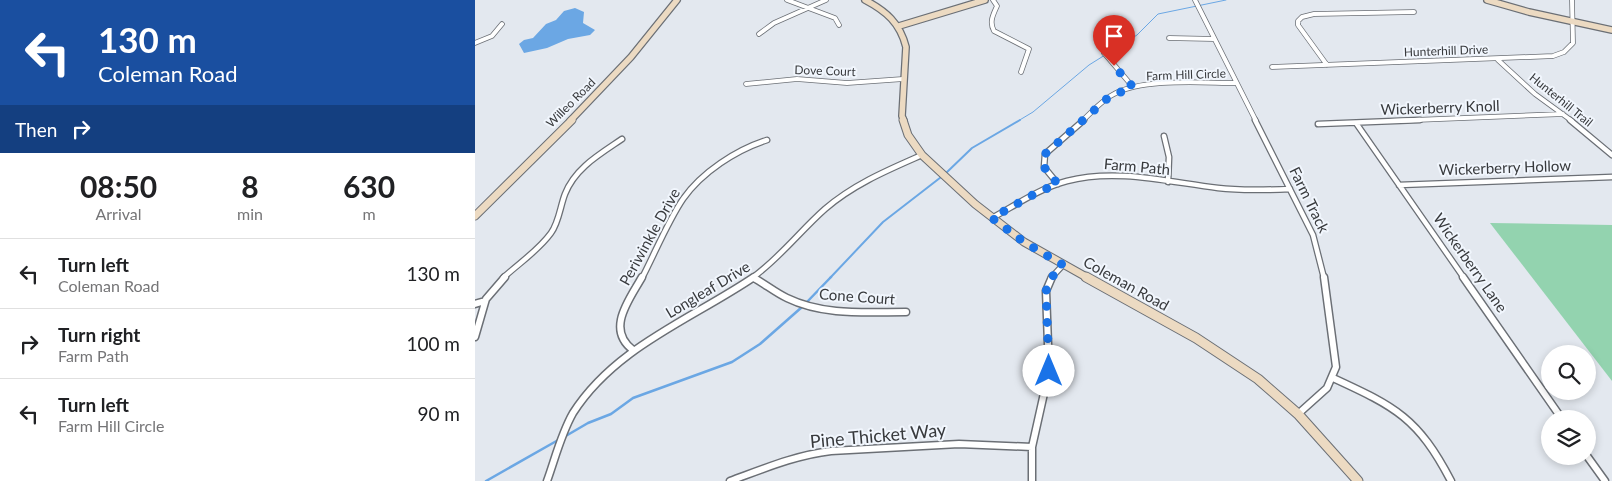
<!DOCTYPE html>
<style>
body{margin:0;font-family:Lato,sans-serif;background:#f6f6f6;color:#202124;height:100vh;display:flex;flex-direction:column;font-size:19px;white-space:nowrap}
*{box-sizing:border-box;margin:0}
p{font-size:16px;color:#757577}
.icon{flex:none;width:28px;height:28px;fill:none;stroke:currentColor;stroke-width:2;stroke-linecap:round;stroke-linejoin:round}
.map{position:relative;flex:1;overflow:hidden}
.side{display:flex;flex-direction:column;background:#fff;width:475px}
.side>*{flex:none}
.banner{background:#1a4fa0;color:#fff;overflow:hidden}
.buttons{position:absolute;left:1066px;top:345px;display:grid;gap:10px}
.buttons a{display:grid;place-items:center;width:55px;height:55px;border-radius:50%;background:#fff;box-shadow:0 2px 8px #0003;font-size:25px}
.pin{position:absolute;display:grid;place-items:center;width:42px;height:42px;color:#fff;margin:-51px -21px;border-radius:50% 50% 50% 0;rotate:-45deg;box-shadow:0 0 5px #0007}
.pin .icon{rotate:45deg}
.me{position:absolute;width:55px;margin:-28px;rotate:0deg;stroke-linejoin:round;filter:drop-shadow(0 0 4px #0008)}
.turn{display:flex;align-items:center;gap:18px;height:105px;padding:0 15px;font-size:22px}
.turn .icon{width:65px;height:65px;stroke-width:2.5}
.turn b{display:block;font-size:35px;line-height:42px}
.then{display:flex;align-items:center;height:48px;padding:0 15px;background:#0003;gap:10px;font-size:19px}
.eta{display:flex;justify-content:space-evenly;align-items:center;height:85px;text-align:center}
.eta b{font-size:30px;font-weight:700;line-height:35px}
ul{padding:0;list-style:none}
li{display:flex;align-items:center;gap:15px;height:70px;padding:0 15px;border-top:1px solid #e0e0e0}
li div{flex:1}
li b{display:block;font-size:19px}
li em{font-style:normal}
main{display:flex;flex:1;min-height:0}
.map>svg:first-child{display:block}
.green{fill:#93d3af}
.water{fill:#6ba7e4}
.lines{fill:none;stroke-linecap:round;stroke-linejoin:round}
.stream-far2{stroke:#6ba7e4;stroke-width:1}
.stream-far1{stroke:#6ba7e4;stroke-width:2}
.stream{stroke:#6ba7e4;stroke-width:2.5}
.street-far2-casing{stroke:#6b6f75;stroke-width:5.5}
.street-far1-casing{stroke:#6b6f75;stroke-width:7}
.street-casing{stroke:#6b6f75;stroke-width:9}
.secondary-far2-casing{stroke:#6b6f75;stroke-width:8}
.secondary-far1-casing{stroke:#6b6f75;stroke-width:9}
.secondary-casing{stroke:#6b6f75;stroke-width:11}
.street-far2{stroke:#fff;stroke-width:4}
.street-far1{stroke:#fff;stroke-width:4.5}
.street{stroke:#fff;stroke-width:6}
.secondary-far2{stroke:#ecdac2;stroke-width:5.5}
.secondary-far1{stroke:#ecdac2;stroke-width:7}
.secondary{stroke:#ecdac2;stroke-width:9}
.route{stroke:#1a73e8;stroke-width:9;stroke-dasharray:0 16.2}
.labels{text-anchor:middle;stroke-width:4;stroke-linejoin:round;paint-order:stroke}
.far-street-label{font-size:12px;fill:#383a3d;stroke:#f1f6fd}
.street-label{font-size:15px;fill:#383a3d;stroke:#f1f6fd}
.near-street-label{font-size:18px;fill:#383a3d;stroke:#f1f6fd}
</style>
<main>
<section class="side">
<div class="banner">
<div class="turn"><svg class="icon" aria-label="left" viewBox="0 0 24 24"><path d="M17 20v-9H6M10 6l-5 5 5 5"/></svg><div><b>130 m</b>Coleman Road</div></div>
<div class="then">Then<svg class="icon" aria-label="right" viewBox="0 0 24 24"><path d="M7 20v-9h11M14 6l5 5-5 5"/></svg></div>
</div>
<div class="eta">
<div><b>08:50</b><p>Arrival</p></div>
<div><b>8</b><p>min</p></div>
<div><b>630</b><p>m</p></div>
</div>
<ul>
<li><svg class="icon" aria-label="left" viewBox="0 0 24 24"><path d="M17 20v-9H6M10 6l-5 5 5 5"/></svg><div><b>Turn left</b><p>Coleman Road</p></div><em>130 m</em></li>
<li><svg class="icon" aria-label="right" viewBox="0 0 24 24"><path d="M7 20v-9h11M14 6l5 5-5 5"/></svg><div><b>Turn right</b><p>Farm Path</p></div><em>100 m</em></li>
<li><svg class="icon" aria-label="left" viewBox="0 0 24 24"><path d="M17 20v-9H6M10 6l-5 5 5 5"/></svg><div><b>Turn left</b><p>Farm Hill Circle</p></div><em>90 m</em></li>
</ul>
</section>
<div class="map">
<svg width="1137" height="481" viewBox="0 0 1137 481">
<rect width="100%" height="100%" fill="#e3e8ef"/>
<path class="green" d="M1015,223l122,2v156z"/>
<path class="water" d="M100,8l9,4 -1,11 12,7 -5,5 -22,4 -21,9 -23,5 -5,-9 5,-4 9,-2 13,-14 10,-4 8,-9z"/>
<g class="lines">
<path class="stream-far2" d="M543,121l15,-9 56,-47 48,-30 21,-21 68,-14"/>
<path class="stream-far1" d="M355,278l53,-56 62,-48 27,-26 48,-28"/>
<path class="stream" d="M331,303l25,-26
M89,437l24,-14 23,-9 22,-16 99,-36 28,-18 42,-37
M11,481l74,-42"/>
<g class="street-far2-casing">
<path id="street-far2" d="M312,0l48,18 4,7
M518,0l4,6c-4,9 -8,16 -3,25l35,18 -8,23
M720,0l61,121
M284,34l15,-11 52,-23
M694,38l45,1
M0,43l17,-7 10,-12
M629,53l29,34
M1023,60l37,34 37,27
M852,65l-29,-40v-4l4,-4 12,-3 100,-2
M797,67l281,-11 11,-4 9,-9 -1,-43
M271,84l51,-5 50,4 56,-4
M607,121c10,-9 21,-22 32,-27 30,-16 88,-11 122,-11
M915,121l173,-7"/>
</g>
<g class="street-far1-casing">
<path id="street-far1" d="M780,120l58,115 11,43
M1095,120l42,35
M881,123l108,155
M843,124l102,-4
M689,136l5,21 -1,25
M583,184l-14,-17 1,-13 39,-34
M924,185l213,-8
M517,218c24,-13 48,-30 75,-37 49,-13 101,1 151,7 24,3 48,2 72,1
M28,278c16,-15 35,-27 48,-45 8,-11 9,-26 14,-39 10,-26 35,-40 57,-55
M167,278c13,-25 26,-57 41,-79 19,-27 53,-49 84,-59
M277,278c28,-20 48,-47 73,-69 29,-25 63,-39 97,-54
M576,278l12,-13"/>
</g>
<g class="street-casing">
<path id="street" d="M988,277l99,142
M279,278c11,6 22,15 33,20 37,18 79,14 119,14
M0,304l10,-3
M0,337l11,-38 19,-22
M158,350c-28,-21 -3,-51 9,-73
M858,378c63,29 85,40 118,103
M823,414l29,-26 9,-21 -12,-90
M1112,456l18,25
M72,481c8,-22 14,-47 26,-68 42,-66 119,-94 181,-136
M255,481c33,-12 66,-26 101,-30l128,-7 73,3
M557,481v-34l17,-76 -3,-80 6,-14"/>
</g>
<g class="secondary-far2-casing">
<path id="secondary-far2" d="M390,0c21,11 35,23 41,47l-4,69 2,5
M1012,0l42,12 83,18
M424,26l86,-26
M95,121l61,-64 46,-57"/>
</g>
<g class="secondary-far1-casing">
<path id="secondary-far1" d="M428,120l5,15 14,20 53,49 49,38 64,36
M0,216l97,-96"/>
</g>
<g class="secondary-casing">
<path id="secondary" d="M611,277l110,61 62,41 40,35 60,67"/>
</g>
<use href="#street-far2" class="street-far2"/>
<use href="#street-far1" class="street-far1"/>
<use href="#street" class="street"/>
<use href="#secondary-far2" class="secondary-far2"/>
<use href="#secondary-far1" class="secondary-far1"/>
<use href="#secondary" class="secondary"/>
</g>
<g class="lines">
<path class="route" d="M574,371l-3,-80 5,-13 12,-13 -39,-23 -32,-24 46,-26 20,-8c-8,-9 -19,-17 -13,-30l64,-57 24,-10 -19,-21"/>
</g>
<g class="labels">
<g class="far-street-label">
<text transform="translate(971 51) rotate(-2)" y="4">Hunterhill Drive</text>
<text transform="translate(350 71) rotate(2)" y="4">Dove Court</text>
<text transform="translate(711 75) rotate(-2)" y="4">Farm Hill Circle</text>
<text transform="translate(1086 100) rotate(39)" y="4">Hunterhill Trail</text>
<text transform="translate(96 103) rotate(-45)" y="4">Willeo Road</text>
</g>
<g class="street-label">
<text transform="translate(965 108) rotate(-2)" y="5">Wickerberry Knoll</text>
<text transform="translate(662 167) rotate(5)" y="5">Farm Path</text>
<text transform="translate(1030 168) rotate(-2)" y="5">Wickerberry Hollow</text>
<text transform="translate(834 200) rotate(64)" y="5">Farm Track</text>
<text transform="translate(175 237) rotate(-61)" y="5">Periwinkle Drive</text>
<text transform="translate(995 263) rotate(55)" y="5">Wickerberry Lane</text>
<text transform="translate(651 284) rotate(29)" y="5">Coleman Road</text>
<text transform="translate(233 290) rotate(-31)" y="5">Longleaf Drive</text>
<text transform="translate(382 297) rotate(4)" y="5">Cone Court</text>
</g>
<g class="near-street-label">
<text transform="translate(403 436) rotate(-5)" y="6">Pine Thicket Way</text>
</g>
</g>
</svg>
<div class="buttons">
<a><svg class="icon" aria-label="search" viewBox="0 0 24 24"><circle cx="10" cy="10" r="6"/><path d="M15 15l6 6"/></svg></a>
<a><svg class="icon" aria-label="layers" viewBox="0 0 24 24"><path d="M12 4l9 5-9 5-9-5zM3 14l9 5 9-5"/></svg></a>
</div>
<div class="pin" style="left:639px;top:66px;background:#d93025"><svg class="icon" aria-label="arrive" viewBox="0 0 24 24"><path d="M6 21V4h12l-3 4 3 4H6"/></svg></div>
<svg class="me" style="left:574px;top:371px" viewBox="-20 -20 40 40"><circle r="19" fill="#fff"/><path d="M0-13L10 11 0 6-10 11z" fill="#1a73e8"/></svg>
</div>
</main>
